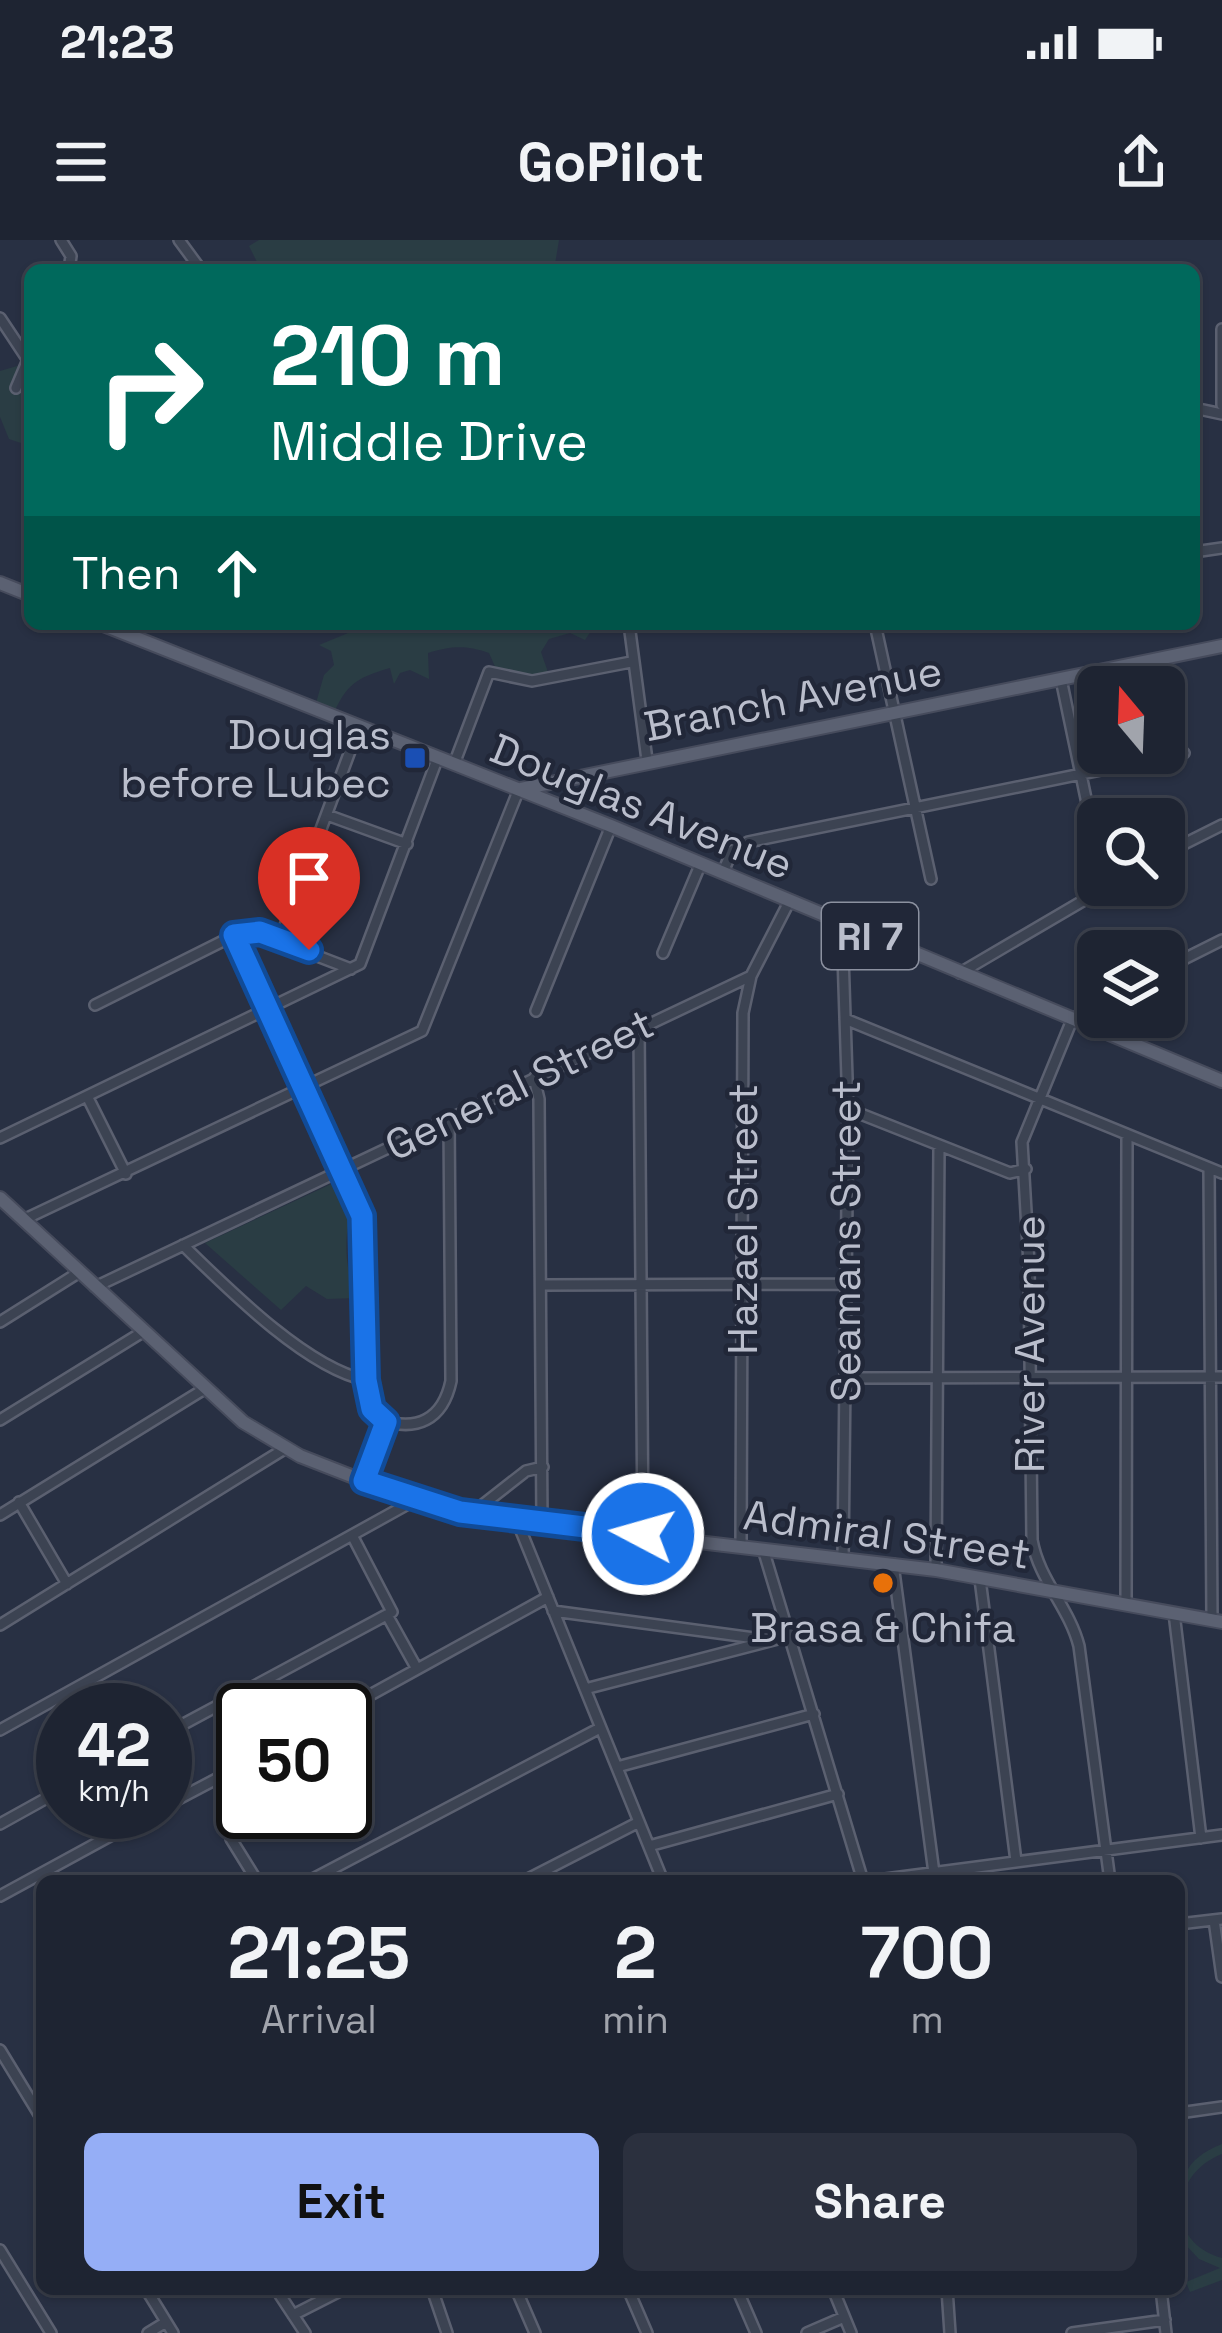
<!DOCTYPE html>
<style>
body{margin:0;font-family:"Space Grotesk",sans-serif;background:#2b303e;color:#f1f3f6;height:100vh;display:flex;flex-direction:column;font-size:45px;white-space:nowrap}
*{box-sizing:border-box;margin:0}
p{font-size:39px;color:#a1a4ac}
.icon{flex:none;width:66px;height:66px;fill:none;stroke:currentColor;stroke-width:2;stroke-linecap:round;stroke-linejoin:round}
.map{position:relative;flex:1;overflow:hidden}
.panel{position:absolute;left:36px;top:1635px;width:1149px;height:420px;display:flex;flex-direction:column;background:#1e2432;border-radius:18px;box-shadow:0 3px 9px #0004,0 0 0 3px #3c414d}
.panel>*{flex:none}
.top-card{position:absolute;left:24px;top:24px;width:1176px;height:366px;border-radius:18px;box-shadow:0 3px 9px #0004,0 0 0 3px #3c414d;background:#00695c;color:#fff;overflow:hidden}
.needle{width:78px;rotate:341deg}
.buttons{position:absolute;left:1077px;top:426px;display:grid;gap:24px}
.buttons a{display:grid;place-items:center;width:108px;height:108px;border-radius:18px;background:#1e2432;box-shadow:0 3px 9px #0004,0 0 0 3px #3c414d;font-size:60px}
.speed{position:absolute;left:36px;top:1443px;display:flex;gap:24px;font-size:60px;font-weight:700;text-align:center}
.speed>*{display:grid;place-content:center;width:156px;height:156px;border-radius:50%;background:#1e2432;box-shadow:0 3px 9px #0004,0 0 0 3px #3c414d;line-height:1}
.speed small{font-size:30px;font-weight:400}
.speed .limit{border:6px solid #111;border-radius:18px;background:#fff;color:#111}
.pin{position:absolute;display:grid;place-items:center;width:102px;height:102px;color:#fff;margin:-123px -51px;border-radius:50% 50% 50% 0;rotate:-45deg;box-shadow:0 0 12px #0007}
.pin .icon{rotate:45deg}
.me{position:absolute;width:132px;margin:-66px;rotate:276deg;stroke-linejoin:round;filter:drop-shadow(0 0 9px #0008)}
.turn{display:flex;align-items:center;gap:42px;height:252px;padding:0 48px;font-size:54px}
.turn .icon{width:156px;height:156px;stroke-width:2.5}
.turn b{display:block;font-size:84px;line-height:102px}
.then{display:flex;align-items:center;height:114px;padding:0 48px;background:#0003;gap:24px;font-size:45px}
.eta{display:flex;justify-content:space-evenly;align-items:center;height:204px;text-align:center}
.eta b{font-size:72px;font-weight:700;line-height:84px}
.primary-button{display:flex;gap:24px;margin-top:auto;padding:24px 48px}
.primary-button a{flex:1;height:138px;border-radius:18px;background:#95aef6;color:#111;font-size:48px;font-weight:700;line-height:138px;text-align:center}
.primary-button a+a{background:#2b303e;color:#f1f3f6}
.status{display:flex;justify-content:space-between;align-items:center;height:84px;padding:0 60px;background:#1e2432;direction:ltr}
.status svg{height:33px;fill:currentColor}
header{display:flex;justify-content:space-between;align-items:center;height:156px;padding:0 48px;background:#1e2432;font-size:54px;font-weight:700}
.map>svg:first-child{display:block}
.green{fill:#2a3d44}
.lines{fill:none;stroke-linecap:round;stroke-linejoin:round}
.minor-casing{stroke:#5b6070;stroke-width:14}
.major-casing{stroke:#464b5c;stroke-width:16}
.minor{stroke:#3c4352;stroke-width:9}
.major{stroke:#5b6172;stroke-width:12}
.route-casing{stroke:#114b97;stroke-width:30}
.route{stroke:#1a73e8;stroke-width:21}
.transit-dot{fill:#1a4fb4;stroke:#212738;stroke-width:4.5}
.food-dot{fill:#e8710a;stroke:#212738;stroke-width:4.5}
.labels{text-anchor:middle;stroke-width:9;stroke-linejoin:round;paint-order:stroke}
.shield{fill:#212738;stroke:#8c91a0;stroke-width:3}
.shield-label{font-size:39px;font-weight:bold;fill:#babecc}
.street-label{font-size:42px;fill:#babecc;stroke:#212738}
.poi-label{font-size:42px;fill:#babecc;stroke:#212738;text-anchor:end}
</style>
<div class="status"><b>21:23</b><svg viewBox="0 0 49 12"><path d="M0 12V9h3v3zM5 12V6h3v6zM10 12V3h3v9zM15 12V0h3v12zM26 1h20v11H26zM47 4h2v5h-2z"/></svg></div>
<header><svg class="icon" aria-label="menu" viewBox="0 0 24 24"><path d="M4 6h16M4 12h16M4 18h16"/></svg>GoPilot<svg class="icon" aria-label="share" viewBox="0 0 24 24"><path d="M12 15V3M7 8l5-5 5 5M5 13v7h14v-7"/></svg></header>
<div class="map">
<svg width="1222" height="2093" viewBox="0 0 1222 2093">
<rect width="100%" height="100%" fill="#283043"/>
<path class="green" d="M259,0h300l-5,30h-293l-12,-24z
M24,124l6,14v68l-21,-7 -9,-22v-46z
M355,384h236l2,4 -8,12 -15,-7 -21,6 -8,13 10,29 -20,4 -30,-5 -12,-27c-24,-8 -37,-7 -61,0l1,26 -19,-9 -10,3 -6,11 -4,-16c-35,10 -44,17 -58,49l-18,-7 10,-35 10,-10 -3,-14 -12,-6 34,-14z
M342,939l12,27c-12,29 -9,65 3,92l-30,1 -21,-13 -25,24 -76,-67z
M1222,1904v10c-52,20 -58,88 0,104v22l-32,12 -4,-10 34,-14 -21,-9 -20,-21c0,-46 -5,-75 43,-94z"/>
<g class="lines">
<g class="minor-casing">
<path id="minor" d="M61,0l10,16 -2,14
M179,0l22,30
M0,78l28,42
M1222,89v76
M16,148l14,-33
M1194,168l28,6
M1194,312l28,-4
M629,384l18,136
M875,384l56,255
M1061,439l37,177
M454,524l35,-92 43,9 99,-19
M327,575l80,29
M1164,614l58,-29
M723,632l9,-21 16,-9 436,-89
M842,684l6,185 -5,450
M234,695l128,281 4,164 13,39c38,14 64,0 72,-38l-2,-263
M280,699l79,-212
M663,713l38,-90
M1164,729l58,-29
M960,733l150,-88
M1098,762l-26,18 -50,122 7,122 3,276c7,40 37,67 47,106l31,235
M95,765l152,-76 104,40
M536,771l75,-185
M845,779l377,154
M639,787l4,507
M534,838l5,21 3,424
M88,858l38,76
M848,869l162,64 16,-4
M0,898l360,-174 78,-207
M1209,928l3,452
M23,980l399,-189 97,-242
M183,1005c43,42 123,123 183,135
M542,1045l302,-1
M95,1047l656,-311
M0,1082l78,-49
M844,1138l378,-1
M0,1180l141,-87
M364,1241l22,-59
M19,1262l48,82
M471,1274l55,-43 17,-4
M0,1275l206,-127
M517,1281l146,360
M741,1306l2,-533 8,-37 38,-74
M763,1309l100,332
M893,1324l41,309
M936,1330l3,-424
M980,1339l36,282
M1126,1365l1,-470
M553,1371l217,29
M1174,1373l27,225
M387,1375l30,54
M0,1385l286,-177
M585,1449l204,-53
M343,1470l205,-113
M0,1490l417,-231
M165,1494l227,-122 -38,-73
M617,1527l197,-53
M165,1566l78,-41
M0,1584l63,-35
M231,1599l26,42
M649,1606l189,-52
M160,1640v1
M309,1641l291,-153
M524,1641l115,-59
M870,1641l352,-46
M0,1656l154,-84
M1214,1680l8,57
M1179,1684l43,-5
M0,1810l42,69
M1179,1873l43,-6
M0,2010l51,83
M146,2049l27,44
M276,2049l29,44
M432,2049l15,44
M516,2049l19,44
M628,2049l19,44
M737,2049l19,44
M833,2049l18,44
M947,2049l3,44
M1161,2049l5,44
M293,2075l51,-26
M148,2093l18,-11
M807,2093l37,-16
M1072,2093l93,-13"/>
</g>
<g class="major-casing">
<path id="major" d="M0,343l30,12
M101,384l510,202 611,255
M521,549l701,-143
M0,958l243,224 57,34 64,25 122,36 450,53 286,52"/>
</g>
<use href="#minor" class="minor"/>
<use href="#major" class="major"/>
</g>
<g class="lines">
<g class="route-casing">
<path id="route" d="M309,710l-49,-18 -26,3 128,281 4,164 6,29 14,13 -22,59 96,31 183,22"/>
</g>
<use href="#route" class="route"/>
</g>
<rect class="transit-dot" x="403" y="506" width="24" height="24" rx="6"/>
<circle class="food-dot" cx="883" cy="1343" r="12"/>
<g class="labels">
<rect class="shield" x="822" y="663" width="96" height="66" rx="9"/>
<g class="shield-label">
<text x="870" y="710">RI 7</text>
</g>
<g class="street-label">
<text transform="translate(793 458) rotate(-11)" y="15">Branch Avenue</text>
<text transform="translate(642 566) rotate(22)" y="15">Douglas Avenue</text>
<text transform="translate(519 844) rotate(-26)" y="15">General Street</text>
<text transform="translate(742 979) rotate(-90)" y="15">Hazael Street</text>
<text transform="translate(845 1001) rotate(-90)" y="15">Seamans Street</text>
<text transform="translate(1029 1104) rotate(-90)" y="15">River Avenue</text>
<text transform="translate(887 1294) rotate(8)" y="15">Admiral Street</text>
</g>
<g class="poi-label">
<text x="391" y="509">Douglas<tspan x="391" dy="48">before Lubec</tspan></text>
<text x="883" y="1402" text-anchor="middle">Brasa &amp; Chifa</text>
</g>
</g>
</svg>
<div class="buttons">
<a><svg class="needle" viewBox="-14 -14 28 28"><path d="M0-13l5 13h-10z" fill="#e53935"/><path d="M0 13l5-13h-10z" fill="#a1a4ac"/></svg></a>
<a><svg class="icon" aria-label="search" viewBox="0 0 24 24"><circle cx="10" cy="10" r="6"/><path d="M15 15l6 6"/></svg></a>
<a><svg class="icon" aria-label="layers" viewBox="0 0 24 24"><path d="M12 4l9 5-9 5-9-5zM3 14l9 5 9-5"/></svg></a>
</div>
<div class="speed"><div>42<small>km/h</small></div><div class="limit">50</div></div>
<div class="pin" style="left:309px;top:710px;background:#d93025"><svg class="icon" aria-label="arrive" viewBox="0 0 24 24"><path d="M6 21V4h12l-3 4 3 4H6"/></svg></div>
<svg class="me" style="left:643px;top:1294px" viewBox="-20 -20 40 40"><circle r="17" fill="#1a73e8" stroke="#fff" stroke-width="3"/><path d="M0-11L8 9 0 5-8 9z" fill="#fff"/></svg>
<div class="top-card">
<div class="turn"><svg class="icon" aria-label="right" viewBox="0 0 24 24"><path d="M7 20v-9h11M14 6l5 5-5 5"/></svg><div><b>210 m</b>Middle Drive</div></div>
<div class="then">Then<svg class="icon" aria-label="ahead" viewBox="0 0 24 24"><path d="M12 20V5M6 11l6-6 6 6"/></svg></div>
</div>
<section class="panel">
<div class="eta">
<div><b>21:25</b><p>Arrival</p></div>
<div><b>2</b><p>min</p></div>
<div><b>700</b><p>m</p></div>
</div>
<div class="primary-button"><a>Exit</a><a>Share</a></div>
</section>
</div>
